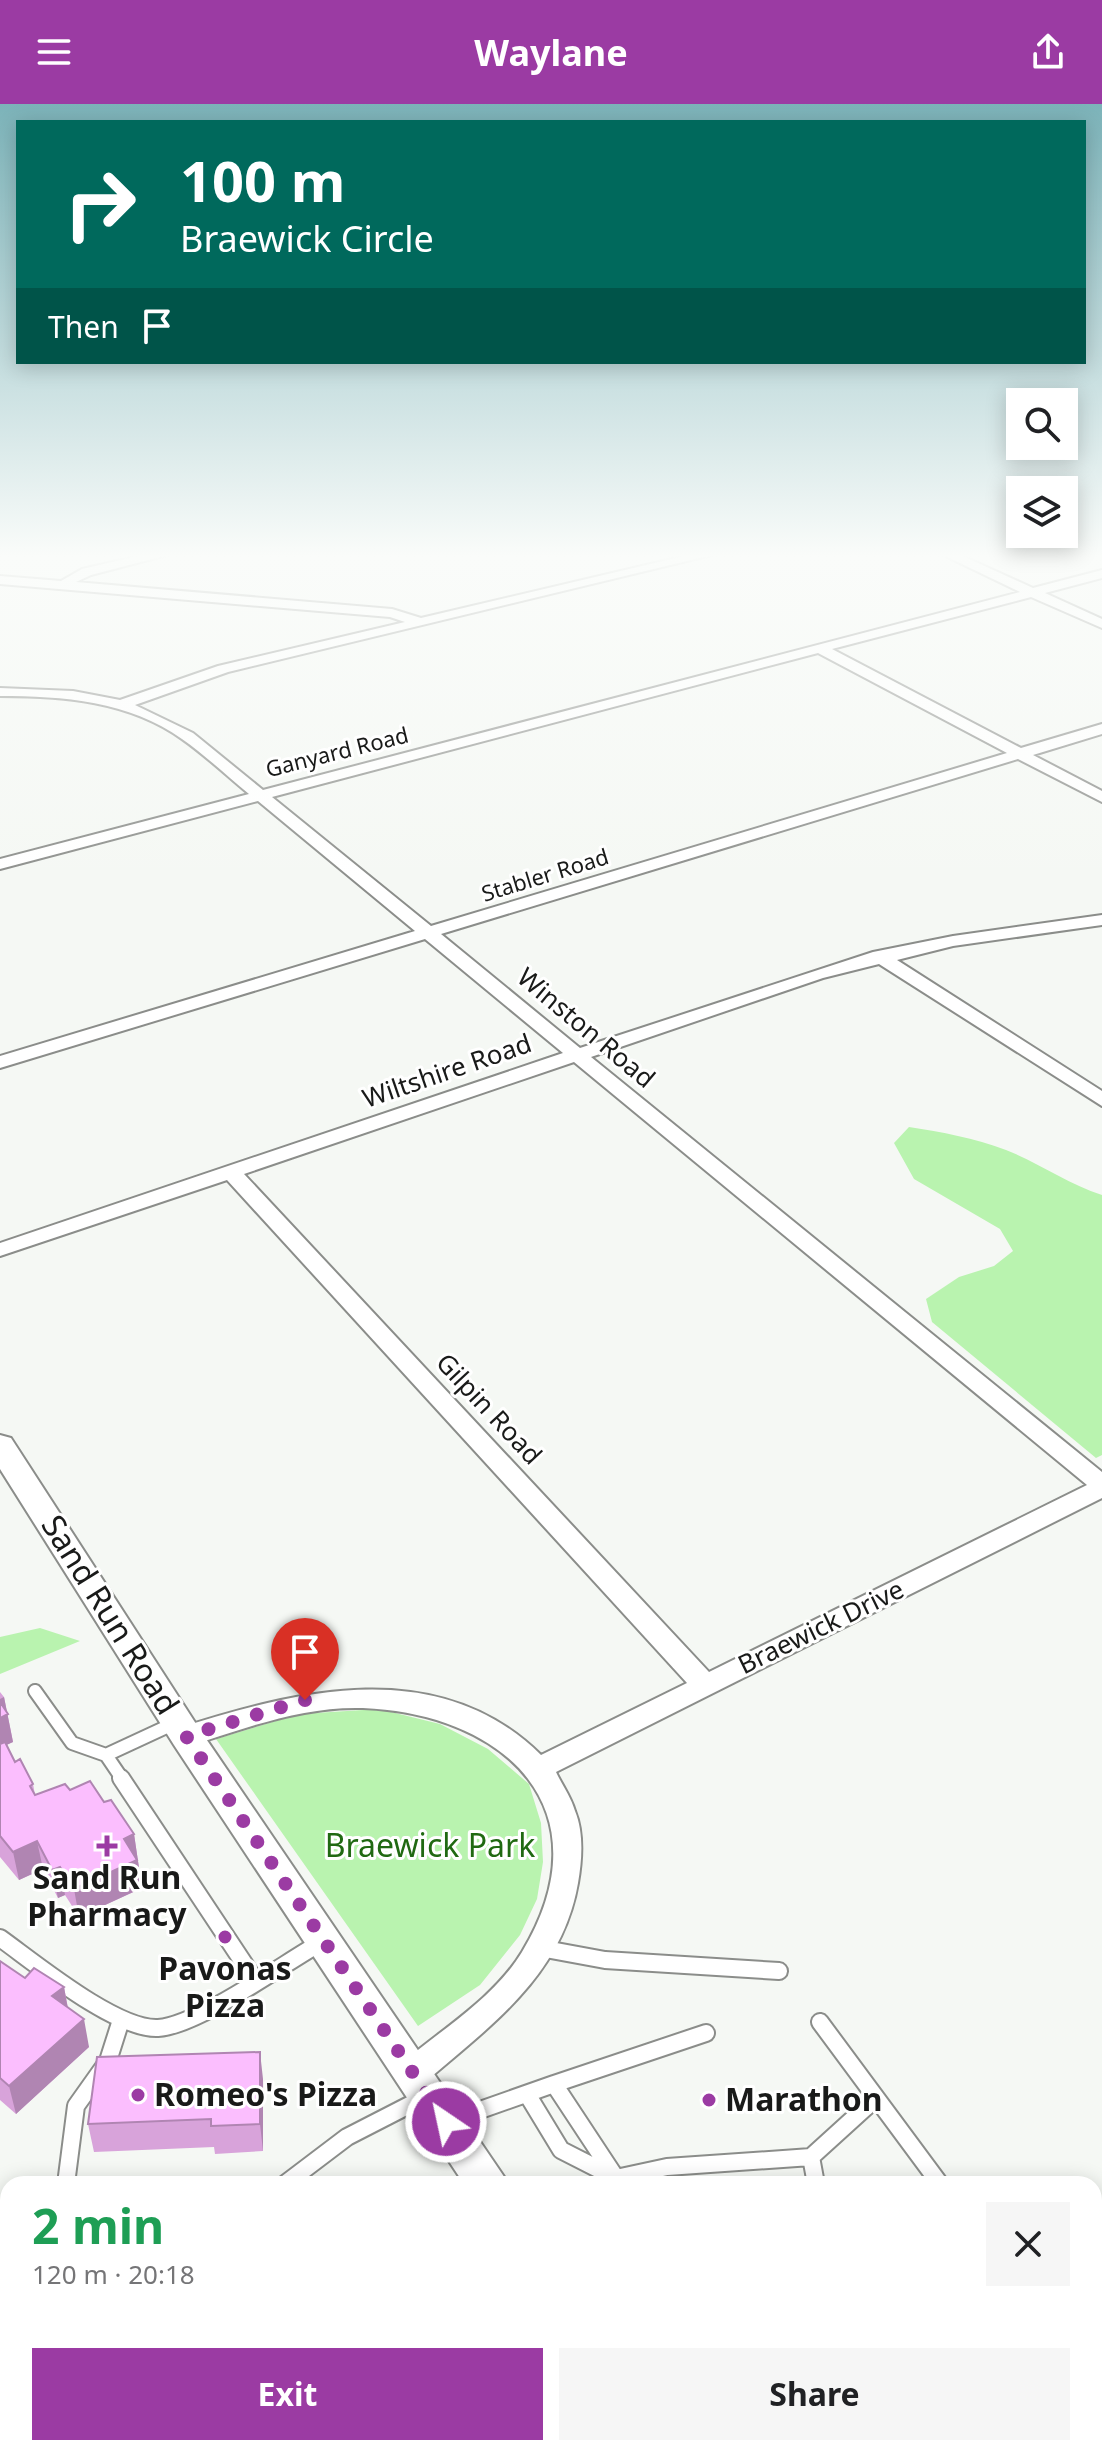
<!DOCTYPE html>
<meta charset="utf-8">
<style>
body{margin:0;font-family:"Noto Sans",sans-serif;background:#f6f6f6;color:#202124;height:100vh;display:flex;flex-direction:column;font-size:30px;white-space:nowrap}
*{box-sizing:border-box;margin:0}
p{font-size:26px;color:#757577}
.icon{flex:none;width:44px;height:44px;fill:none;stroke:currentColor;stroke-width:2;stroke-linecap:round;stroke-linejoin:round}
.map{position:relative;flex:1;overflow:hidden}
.drawer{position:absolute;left:0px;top:2072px;width:1102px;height:280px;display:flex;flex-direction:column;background:#fff;border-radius:24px 24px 0 0;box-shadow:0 4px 20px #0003}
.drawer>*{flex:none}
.top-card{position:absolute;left:16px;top:16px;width:1070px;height:244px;border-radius:0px;box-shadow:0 4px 20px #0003;background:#00695c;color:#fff;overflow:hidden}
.tools{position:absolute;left:1006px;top:284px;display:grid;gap:16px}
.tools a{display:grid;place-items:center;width:72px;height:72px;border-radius:0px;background:#fff;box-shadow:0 4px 20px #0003;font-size:40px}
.pin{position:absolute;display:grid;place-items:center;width:68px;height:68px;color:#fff;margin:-82px -34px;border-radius:50% 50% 50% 0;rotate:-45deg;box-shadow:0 0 8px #0007}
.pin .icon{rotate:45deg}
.me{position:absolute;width:88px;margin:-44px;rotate:326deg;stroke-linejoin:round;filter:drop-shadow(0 0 6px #0008)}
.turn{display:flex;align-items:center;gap:28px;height:168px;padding:0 32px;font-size:36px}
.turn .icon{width:104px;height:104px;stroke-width:2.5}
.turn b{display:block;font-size:56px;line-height:68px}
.then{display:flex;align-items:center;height:76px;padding:0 32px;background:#0003;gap:16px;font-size:30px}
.round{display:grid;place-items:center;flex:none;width:84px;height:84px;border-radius:0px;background:#f6f6f6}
.headline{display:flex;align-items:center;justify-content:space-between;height:136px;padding:0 32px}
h1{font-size:48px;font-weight:700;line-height:60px;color:#1e9e55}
.cta{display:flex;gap:16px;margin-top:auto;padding:16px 32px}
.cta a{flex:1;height:92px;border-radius:0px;background:#9b3ba3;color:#fff;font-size:32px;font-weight:700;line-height:92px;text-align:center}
.cta a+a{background:#f6f6f6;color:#202124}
header{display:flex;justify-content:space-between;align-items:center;height:104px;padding:0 32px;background:#9b3ba3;color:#fff;font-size:36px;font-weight:700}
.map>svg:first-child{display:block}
.green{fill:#b9f3af}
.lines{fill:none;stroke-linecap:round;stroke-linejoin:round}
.service-far1-casing{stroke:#8b8d8a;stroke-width:16}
.service-casing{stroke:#8b8d8a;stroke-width:20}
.minor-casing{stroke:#8b8d8a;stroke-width:4}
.tertiary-casing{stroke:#8b8d8a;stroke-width:4}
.primary-casing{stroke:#d1d1d1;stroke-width:4}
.service-far1{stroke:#fff;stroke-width:12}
.service{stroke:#fff;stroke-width:16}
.minor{fill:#fff;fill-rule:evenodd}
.tertiary{fill:#fff;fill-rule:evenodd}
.primary{fill:#ceeec8;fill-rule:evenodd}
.wall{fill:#d8a3da}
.shaded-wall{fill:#b085b2}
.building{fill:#fbbefe;stroke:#b085b2;stroke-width:2}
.route{stroke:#9b3ba3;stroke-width:14;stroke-dasharray:0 25.2}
.poi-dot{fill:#9b3ba3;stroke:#fff;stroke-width:3}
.labels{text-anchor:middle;stroke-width:6;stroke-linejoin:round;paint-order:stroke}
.far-street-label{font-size:22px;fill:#191a19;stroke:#fff}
.street-label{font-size:26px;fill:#191a19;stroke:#fff}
.near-street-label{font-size:32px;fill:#191a19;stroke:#fff}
.near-park-label{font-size:32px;fill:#206912;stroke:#fff}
.near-poi-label{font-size:32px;font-weight:bold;fill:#191a19;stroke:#fff}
</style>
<header><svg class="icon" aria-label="menu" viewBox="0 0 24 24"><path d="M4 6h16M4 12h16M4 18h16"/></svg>Waylane<svg class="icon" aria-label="share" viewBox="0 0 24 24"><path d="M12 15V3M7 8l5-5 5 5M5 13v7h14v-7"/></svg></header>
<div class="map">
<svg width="1102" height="2352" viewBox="0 0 1102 2352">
<rect width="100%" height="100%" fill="#f5f8f4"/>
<path class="green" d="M909,1023c33,5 65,11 97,23 33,13 62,34 96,45v260l-6,3 -164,-136 -6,-23 33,-22 35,-11 19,-15 -13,-22 -86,-50 -20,-36z
M40,1524l40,13 -80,33v-37z
M379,1605l61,15 48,25 41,35 12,39 2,39 -6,37 -17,36 -40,50 -62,41 -202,-287 83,-25z
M8,2319v25h661l6,8h-675v-24z"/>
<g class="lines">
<g class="service-far1-casing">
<path id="service-far1" d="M35,1587l37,52 34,12 69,-32
M106,1651l17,25"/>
</g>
<g class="service-casing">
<path id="service" d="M121,1674l134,202
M0,1834c35,25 116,92 158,90 39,-2 125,-64 162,-85
M540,1844l65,12 174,11
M820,1918l120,162
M554,1980l152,-51
M527,1990l34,56 53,27
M449,2017l105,-37 62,94 51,-11 144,-10 5,27
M811,2053l65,-59
M66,2080l10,-78 32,-45 13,-41
M285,2080l62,-47 76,-39
M1094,2303l8,27
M652,2344l7,8
M825,2344l2,8
M805,2346l1,6"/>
</g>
<g class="minor-casing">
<path id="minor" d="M151,449h24l-84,22 -15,7 316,27 29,9 276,-65h23l-492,119 -93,33 58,28 70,57 757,-198 -81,-39h17l77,35 69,-18v8l-57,15 57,26v9l-71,-31 -199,52 189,99 81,-24v10l-69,21 69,36v11l-84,-43 -577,175 139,114 293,-96 80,-16 149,-21v10l-149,21 -56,14 205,131v15l-223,-142 -56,14 -232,79 511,415v26l-546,274c6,13 15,25 19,39 9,22 7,49 3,72 -16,93 -88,143 -154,200l-11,4 -11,-4 -5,-10 5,-10c40,-34 92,-65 120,-111 85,-141 -15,-238 -159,-244 -61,-2 -120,21 -177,39l-10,-4 -4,-7 4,-7c121,-39 263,-75 365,26l146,-72 -460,-503 -227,76v-13l563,-190 -138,-114 -425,129v-12l415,-125 -157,-130 -258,68v-10l249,-65c-22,-18 -44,-39 -67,-55 -53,-38 -119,-43 -182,-43v-8l73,3 47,9 98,-34 187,-44 -15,-5 -390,-33v-8l61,5 21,-12zM818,549l189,100 -576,173 -159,-129zM574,958l513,423 -378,187 -465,-498z"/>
</g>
<g class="tertiary-casing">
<path id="tertiary" d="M0,1331l11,3 187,289 311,457h-45l-290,-439 -174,-276z"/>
</g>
<g class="primary-casing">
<path id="primary" d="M1094,2152l8,1v50l-8,-1z
M0,2185h8v52h-8z"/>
</g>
<use href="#service-far1" class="service-far1"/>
<use href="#service" class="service"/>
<use href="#minor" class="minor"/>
<use href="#tertiary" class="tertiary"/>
<use href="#primary" class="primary"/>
</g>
<path class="wall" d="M0,1588l4,5 9,45 -7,3 9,17 18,22 2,11 35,-5 34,12 30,32 8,54 -63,29 -14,-22 -7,3 -15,-29 -24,11 -19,-23z
M0,1857l25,17 39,9 4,21 21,39 -73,67 -16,-14z
M263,1975v72l-48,3 -1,-7 -120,5 -6,-28z"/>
<path class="shaded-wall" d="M4,1593l9,45 -13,6v-49z
M134,1730l8,54 -63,29 -5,-28 50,-50z
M37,1737l6,28 -24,11 -6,-28z
M60,1763l5,28 -7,3 -6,-28z
M64,1883l5,28 -17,-19z
M84,1915l5,28 -73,67 -7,-28z
M260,1948l3,27v72l-3,-27z"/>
<path class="building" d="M0,1598l8,12 -8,4z
M5,1638l10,20 5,-3 13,25 -3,2 5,9 30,-11 5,6 20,-9 14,21 7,-2 23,34 -10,5 13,21 -63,29 -14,-22 -8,3 -15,-29 -24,11 -13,-16v-92z
M0,1857l25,17 9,-10 30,19 -12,9 32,23 -75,67 -9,-8z
M260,1948v72l-49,2v-7l-123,5 9,-67z
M752,2344h42l1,8h-42z"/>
<linearGradient id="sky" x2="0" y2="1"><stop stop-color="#7cb3b9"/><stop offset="0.58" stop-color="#fafcfa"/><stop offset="1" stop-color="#fafcfa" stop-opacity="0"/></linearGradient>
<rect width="1102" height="779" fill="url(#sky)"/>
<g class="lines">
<path class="route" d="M305,1596l-119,36 260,386"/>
</g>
<g class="poi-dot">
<path d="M103 1730h8v8h8v8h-8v8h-8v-8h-8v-8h8z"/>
<circle cx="225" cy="1833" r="8"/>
<circle cx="138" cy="1991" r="8"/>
<circle cx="709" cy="1996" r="8"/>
</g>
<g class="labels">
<g class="far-street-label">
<text transform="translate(337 648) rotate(-14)" y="8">Ganyard Road</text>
<text transform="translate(545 771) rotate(-17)" y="8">Stabler Road</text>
</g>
<g class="street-label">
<text transform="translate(586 924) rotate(40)" y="9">Winston Road</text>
<text transform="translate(447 967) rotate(-19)" y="9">Wiltshire Road</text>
<text transform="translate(489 1305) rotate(47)" y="9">Gilpin Road</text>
<text transform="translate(821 1523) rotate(-26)" y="9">Braewick Drive</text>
</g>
<g class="near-street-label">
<text transform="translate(110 1511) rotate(58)" y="11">Sand Run Road</text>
</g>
<g class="near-park-label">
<text x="430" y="1753">Braewick Park</text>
</g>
<g class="near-poi-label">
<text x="107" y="1785">Sand Run<tspan x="107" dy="37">Pharmacy</tspan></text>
<text x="225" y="1876">Pavonas<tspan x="225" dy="37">Pizza</tspan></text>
<text x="154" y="2002" text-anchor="start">Romeo's Pizza</text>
<text x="725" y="2007" text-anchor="start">Marathon</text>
</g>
</g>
</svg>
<div class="tools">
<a><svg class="icon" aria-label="search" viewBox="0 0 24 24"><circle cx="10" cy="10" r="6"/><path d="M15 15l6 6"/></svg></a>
<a><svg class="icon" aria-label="layers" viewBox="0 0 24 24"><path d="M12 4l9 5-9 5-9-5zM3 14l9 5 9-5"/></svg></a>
</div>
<div class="pin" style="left:305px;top:1596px;background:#d93025"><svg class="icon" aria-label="arrive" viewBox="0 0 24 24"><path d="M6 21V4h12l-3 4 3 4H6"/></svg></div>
<svg class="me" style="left:446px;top:2018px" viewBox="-20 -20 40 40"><circle r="17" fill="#9b3ba3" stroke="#fff" stroke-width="3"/><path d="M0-11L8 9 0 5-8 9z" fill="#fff"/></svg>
<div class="top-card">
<div class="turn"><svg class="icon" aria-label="right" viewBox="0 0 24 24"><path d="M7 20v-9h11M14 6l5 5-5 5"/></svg><div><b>100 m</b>Braewick Circle</div></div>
<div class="then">Then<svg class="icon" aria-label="arrive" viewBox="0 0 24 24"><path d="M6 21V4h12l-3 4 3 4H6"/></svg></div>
</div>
<section class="drawer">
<div class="headline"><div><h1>2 min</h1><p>120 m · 20:18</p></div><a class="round"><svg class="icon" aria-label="close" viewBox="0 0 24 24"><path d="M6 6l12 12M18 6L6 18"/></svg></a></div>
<div class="cta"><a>Exit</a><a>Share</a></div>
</section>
</div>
